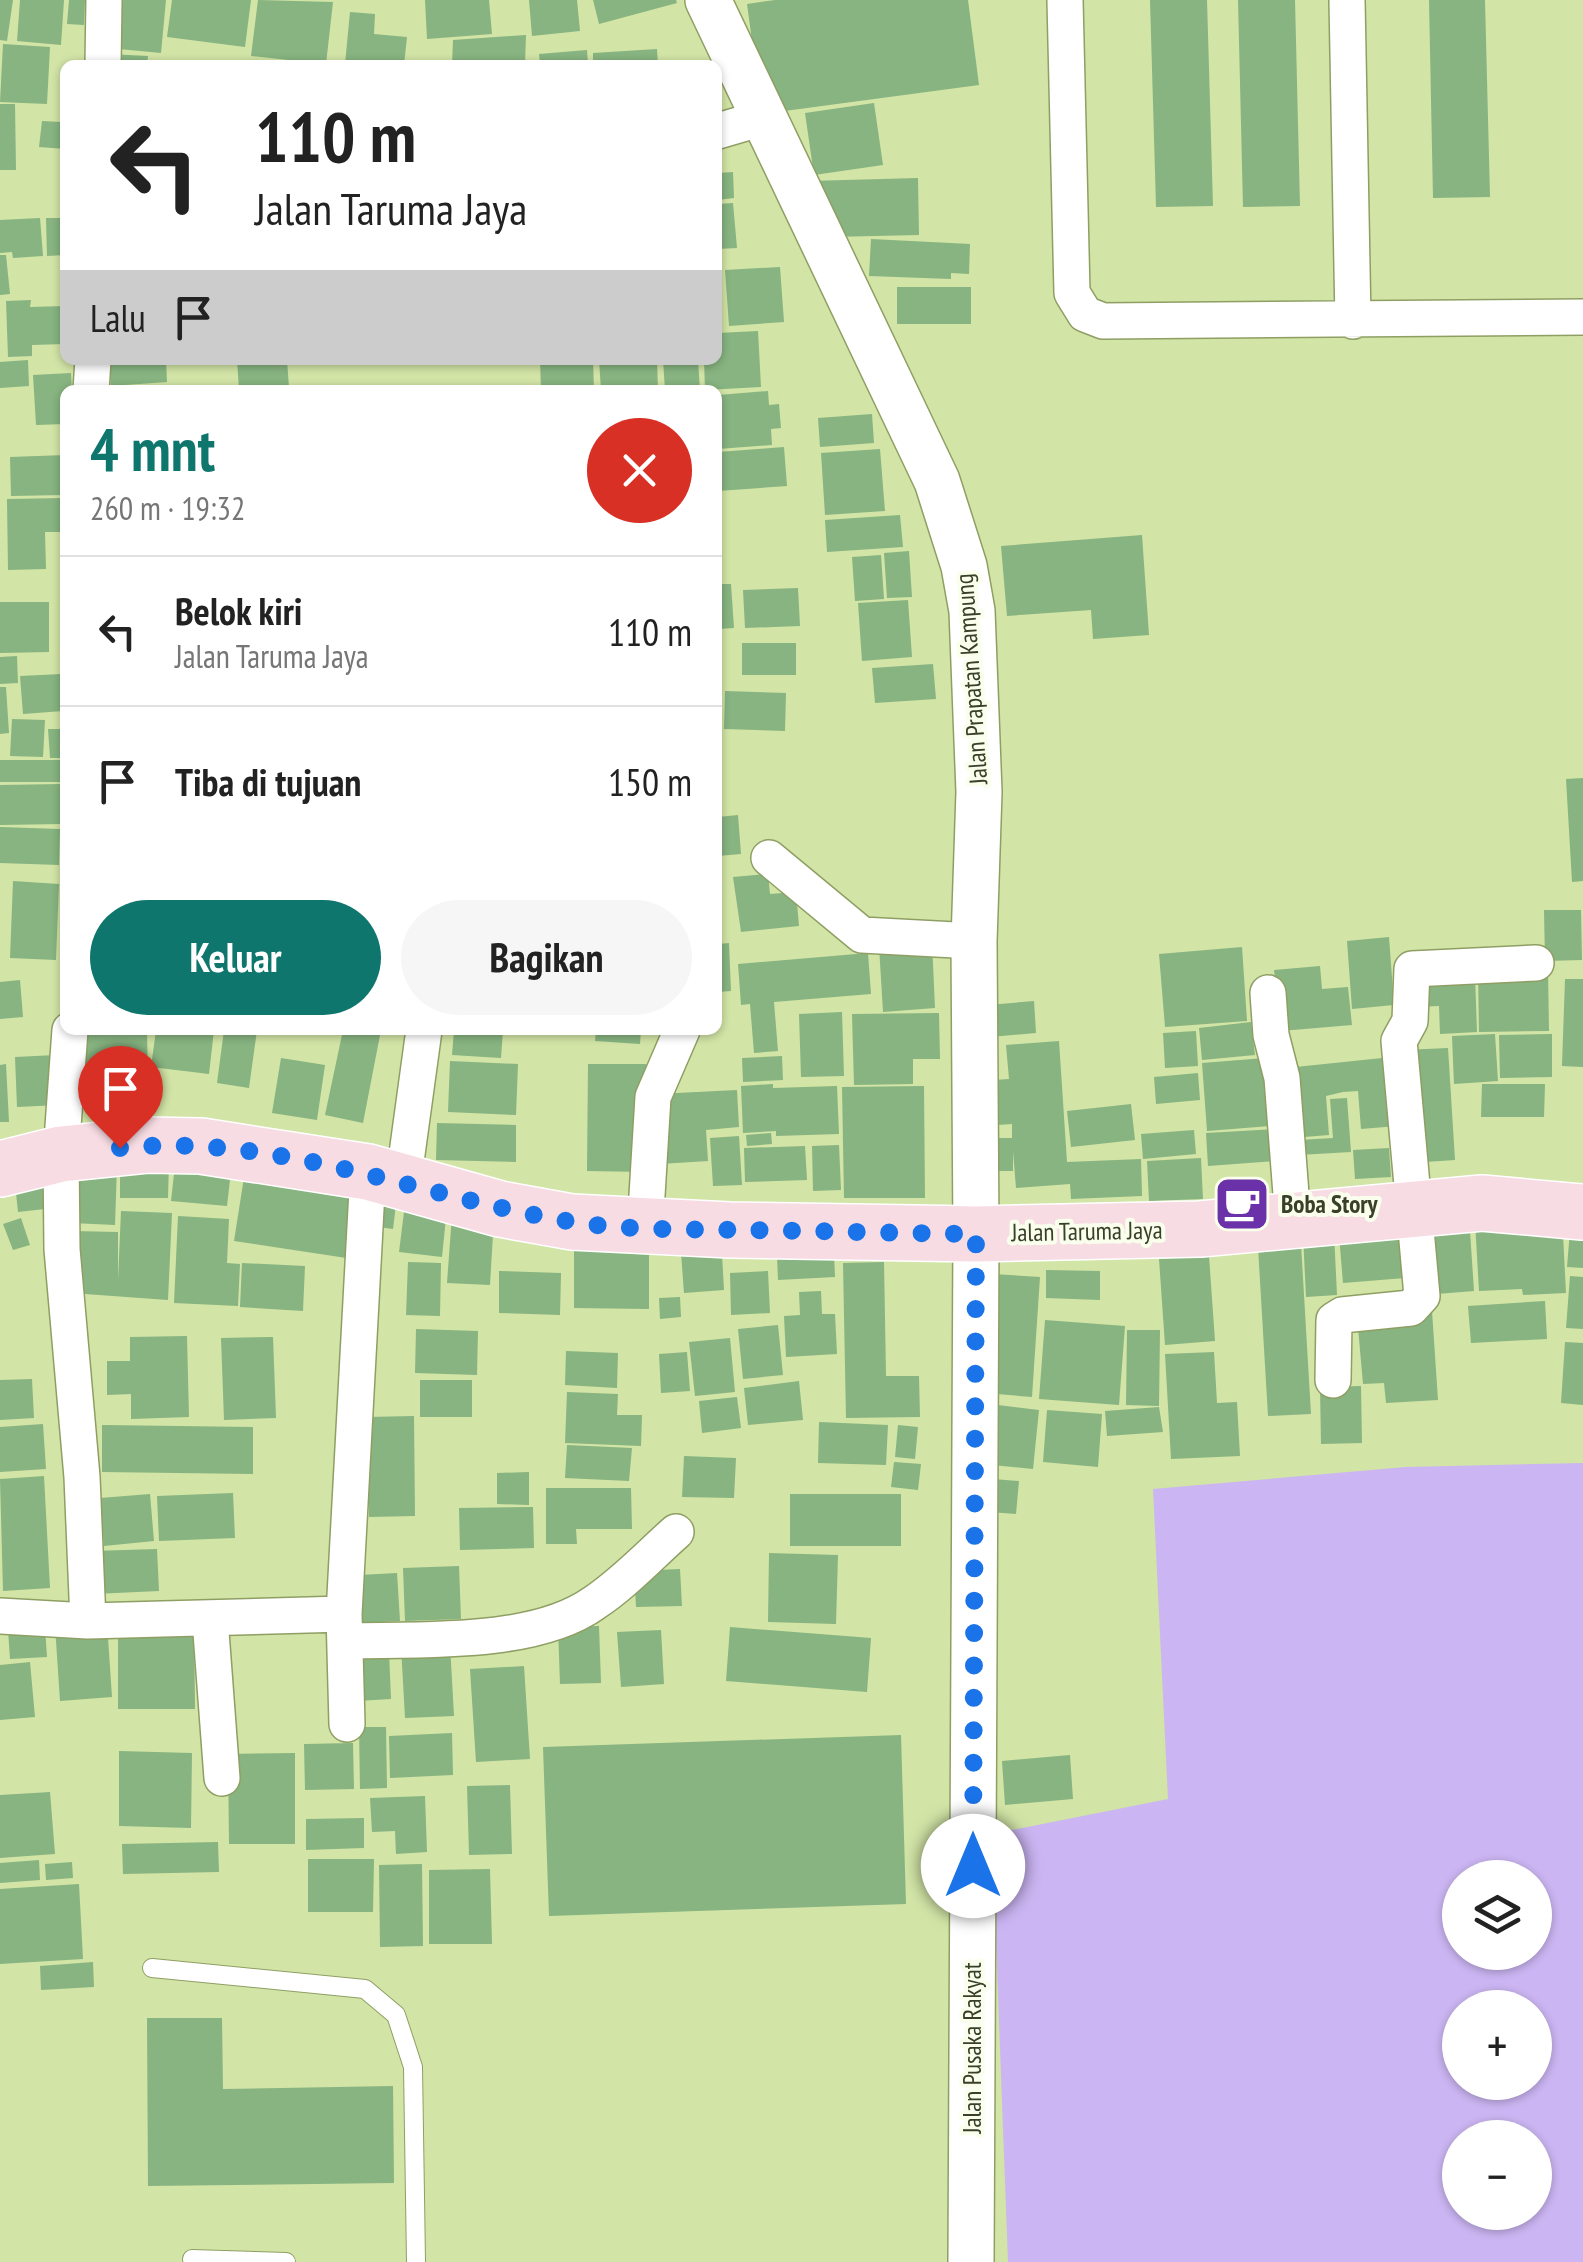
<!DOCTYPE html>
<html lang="id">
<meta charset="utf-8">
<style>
body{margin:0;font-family:"PT Sans Narrow",sans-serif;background:#f6f6f6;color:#222;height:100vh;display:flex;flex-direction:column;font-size:38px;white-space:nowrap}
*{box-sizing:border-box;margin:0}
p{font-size:32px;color:#767676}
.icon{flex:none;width:55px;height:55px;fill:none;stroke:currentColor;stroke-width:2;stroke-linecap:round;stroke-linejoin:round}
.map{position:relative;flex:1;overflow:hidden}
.side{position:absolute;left:60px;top:385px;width:662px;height:650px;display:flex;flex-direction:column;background:#fff;border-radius:15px;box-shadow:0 2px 8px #0004}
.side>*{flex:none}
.guide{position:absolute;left:60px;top:60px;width:662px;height:305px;border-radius:15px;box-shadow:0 2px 8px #0004;background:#fff;color:#222;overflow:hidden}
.tools{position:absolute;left:1442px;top:1860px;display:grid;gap:20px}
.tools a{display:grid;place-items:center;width:110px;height:110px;border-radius:50%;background:#fff;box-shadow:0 2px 8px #0004;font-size:50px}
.pin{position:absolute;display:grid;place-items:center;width:85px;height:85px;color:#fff;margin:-102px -42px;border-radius:50% 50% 50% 0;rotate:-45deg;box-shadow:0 0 10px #0007}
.pin .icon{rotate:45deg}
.me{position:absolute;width:110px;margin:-55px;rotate:0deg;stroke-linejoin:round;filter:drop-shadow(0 0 8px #0008)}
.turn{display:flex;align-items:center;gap:35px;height:210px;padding:0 30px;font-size:45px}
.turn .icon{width:130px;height:130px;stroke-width:2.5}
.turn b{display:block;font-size:70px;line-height:85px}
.then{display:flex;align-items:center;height:95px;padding:0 30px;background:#0003;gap:20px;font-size:38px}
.round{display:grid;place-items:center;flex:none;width:105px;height:105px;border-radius:52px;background:#f6f6f6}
.head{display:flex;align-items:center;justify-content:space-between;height:170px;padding:0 30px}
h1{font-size:60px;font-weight:700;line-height:75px;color:#0f766e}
.action{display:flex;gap:20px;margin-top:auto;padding:20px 30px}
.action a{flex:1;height:115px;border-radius:60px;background:#0f766e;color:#fff;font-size:40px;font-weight:700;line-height:115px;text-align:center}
.action a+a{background:#f6f6f6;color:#222}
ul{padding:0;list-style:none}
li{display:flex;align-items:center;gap:30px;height:150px;padding:0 30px;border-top:2px solid #e0e0e0}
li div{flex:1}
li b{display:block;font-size:38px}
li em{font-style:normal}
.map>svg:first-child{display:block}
.green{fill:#cbb5f2;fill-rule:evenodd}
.building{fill:#87b480}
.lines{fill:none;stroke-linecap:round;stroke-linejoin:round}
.service-casing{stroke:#8f9f64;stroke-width:20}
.minor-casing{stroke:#8f9f64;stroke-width:38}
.tertiary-casing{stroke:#8f9f64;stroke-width:48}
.primary-casing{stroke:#fff;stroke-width:58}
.service{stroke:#fff;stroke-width:18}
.minor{stroke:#fff;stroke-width:35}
.tertiary{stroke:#fff;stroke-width:45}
.primary{stroke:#f7dce3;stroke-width:55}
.route{stroke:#1a73e8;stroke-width:18;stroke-dasharray:0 32.4}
.labels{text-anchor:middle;stroke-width:8;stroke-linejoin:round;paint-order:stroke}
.street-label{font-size:25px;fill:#394028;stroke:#f9ffec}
.poi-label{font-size:25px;font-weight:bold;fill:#394028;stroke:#f9ffec;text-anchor:start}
</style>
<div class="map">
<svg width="1583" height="2262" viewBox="0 0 1583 2262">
<rect width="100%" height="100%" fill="#d2e4a6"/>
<path class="green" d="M1583,1463v799h-575l-16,-428 176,-35 -15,-310 253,-22zM1460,1878h75v74h-75zM1460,2008h75v74h-75zM1460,2138h75v74h-75z"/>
<path class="building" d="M0,0h13l-6,41 -7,-1z
M20,0h44l-3,45 -44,-4z
M69,0h16l-1,25 -17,-1z
M113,0h53l-5,53 -53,-5z
M172,0h79l-6,47 -78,-10z
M258,0l75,2 -7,62 -75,-8z
M425,0h64l3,34 -65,5z
M529,0h48l3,31 -48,5z
M593,0h83l1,3 -78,21z
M775,0h193l11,85 -217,29 -15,-110z
M1150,0h57l6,206 -57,1z
M1238,0h57l5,206 -57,1z
M1429,0h56l5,197 -57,1z
M350,12l25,2 -1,20 33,3 -3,28 -59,-1z
M526,35l-1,30h-73l1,-25z
M3,44l47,3 -3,57 -47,-2z
M657,49l1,16h-65v-12z
M587,50l1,15h-48l-1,-11z
M109,54l39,2 -1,9h-39z
M874,103l9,62 -69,10 -9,-62z
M0,104h15l1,66h-16z
M42,121l19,1 4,27 -26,-2z
M733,172l1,26 -16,2v-27z
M918,178l1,57 -90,2 -20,-56z
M733,203l4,45 -19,1v-45z
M40,218l3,38 -30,2 -1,-6 -12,1v-33z
M46,218h19v37l-18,1z
M871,239l99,5 -1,30 -18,-1v6l-82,-3z
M0,255h6l4,39 -10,1z
M780,267l4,55 -55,4 -4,-56z
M897,287h74v37h-74z
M31,300l-1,7 35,-1v38l-33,1v11l-24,1 -2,-56z
M758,331l3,56 -56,3 -1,-30h14v-27z
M28,360l1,26 -29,2v-26z
M109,360h57l1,22 -56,4z
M237,360h50l2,27 -50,3z
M540,360h53l1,30h-53z
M599,360h58l1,30h-57z
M663,360h35l2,30h-35z
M71,373l1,17h-7v34l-29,1 -3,-50z
M768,391l1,14 10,-1 2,24 -10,1 1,16 -54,4v-54z
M872,414l2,29 -54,4 -2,-29z
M784,447l3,39 -69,5v-39z
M880,449l5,62 -60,4 -4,-62z
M65,455v40l-54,1 -1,-39z
M65,498v34h-20l1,37 -38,1 -1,-71z
M900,515l3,32 -76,5 -2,-32z
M1142,535l7,100 -56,4 -2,-29 -84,6 -6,-70z
M909,551l3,46 -25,1 -3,-45z
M881,555l3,44 -29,2 -3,-44z
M718,584h13l3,44 -16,1z
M798,588l2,38 -55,2 -2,-38z
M908,600l4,57 -50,4 -4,-58z
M0,602h49v50l-49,1z
M742,643h54v32h-54z
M17,656l1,27 -18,1v-27z
M933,664l3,35 -61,4 -3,-35z
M61,674l2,37 -40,3 -3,-38z
M0,687h6l3,46 -9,1z
M725,691l61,2 -1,38 -61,-2z
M12,719l33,1 -2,37 -33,-1z
M48,729h17v29h-15z
M0,760h65v22h-65z
M1583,778v103l-11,1 -6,-103z
M62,784v40l-62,1v-40z
M738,815l3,39 -23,2v-39z
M0,827l60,2 -1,36 -59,-2z
M768,874l2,20 26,-2 3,34 -58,6 -8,-55z
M13,881l46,3 -3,76 -46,-2z
M1544,910h37l1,50 -37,1z
M1389,937l5,68 -42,4 -5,-68z
M932,942l3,66 -52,4 -4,-66z
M729,943l2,48 -13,1v-48z
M1242,947l5,74 -82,6 -6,-73z
M868,953l3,41 -97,8 4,49 -24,2 -4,-49 -9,1 -3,-41z
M1320,966l2,23 26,-2 4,38 -71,6 -7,-61z
M1548,970l1,61 -70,1 -1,-61z
M1475,975l2,57 -37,2 -1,-28 -24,1 -1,-29z
M1565,979h18v88l-21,-1z
M20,980l3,37 -23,2v-37z
M1034,1001l2,32 -57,5 -2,-32z
M842,1012l2,64 -43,1 -2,-63z
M939,1013l1,46h-27v25l-59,1 -2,-71z
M1251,1022l4,33 -53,5 -3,-32z
M79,1030h68l1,51 -68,2z
M156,1030h58l-5,44 -58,-7z
M224,1030h33l-8,58 -32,-5z
M343,1030h38l-18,93 -38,-8z
M454,1030h49l-2,28 -49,-3z
M596,1030h45l-1,14 -45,-3z
M1196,1031l2,35 -33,2 -2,-35z
M1495,1034l3,47 -44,3 -2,-48z
M1552,1034v43l-52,1 -1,-43z
M1059,1041l8,121 74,-3 1,37 -71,3 -1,-15 -54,4 -3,-37v20h-26l-1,-33h26v-14l-30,2 -3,-45 30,-2 -3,-34z
M1448,1048l7,112 -45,3 -7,-113z
M56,1055l3,50 -42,2 -2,-50z
M782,1056l1,24 -40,2 -1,-24z
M1392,1057l5,69 -36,3 -3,-38 -15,1 -17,4 3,39 -37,3 -6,-70z
M281,1058l44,7 -8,55 -45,-7z
M1265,1058l5,68 -63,5 -5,-68z
M450,1061l68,3 -2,51 -68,-3z
M6,1064l3,58h-9v-57z
M588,1064h58l-1,108 -58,-1z
M1198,1073l2,27 -44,4 -2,-27z
M773,1084v4l64,-2 2,48 -63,2v-5l-33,2 -2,-47z
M1482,1084h63l-1,33h-63z
M924,1086l1,112h-81l-2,-111z
M737,1090l2,37 -33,3 2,31 -48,3 -3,-70z
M1347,1098l4,54 -52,3v-15l34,-2 -3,-39z
M1131,1104l4,36 -64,7 -4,-36z
M437,1123l79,2v37l-80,-2z
M1275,1129l2,32 -69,5 -2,-33z
M1194,1130l2,24 -53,5 -2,-25z
M771,1133l1,11 -25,2 -1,-11z
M739,1136l3,49 -29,1 -3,-48z
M839,1145l2,45 -28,1 -1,-45z
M805,1146l2,34 -62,2 -1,-34z
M1389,1148l2,29 -36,2 -2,-29z
M1201,1158l2,41 -54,2 -2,-40z
M120,1161h49l-1,37h-48z
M74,1164l43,1 -2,60 -43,-2z
M175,1165l56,6 -4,35 -56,-5z
M245,1171l109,14 -1,74 -119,-18z
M43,1182l2,27 -27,3 -3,-28z
M376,1193l21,3 -4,33 -22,-3z
M405,1204l42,4 -5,49 -43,-5z
M121,1211l51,2 -4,87 -97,-7 1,-62 46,1v49z
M452,1215l42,2 -4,68 -43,-2z
M1562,1215l4,78 -43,2 -1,-6 -43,2 -4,-70z
M178,1216l51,3 -2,44 13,1 -2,42 -64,-3z
M1469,1216l5,75 -50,4 -5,-76z
M21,1218l9,27 -17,5 -10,-26z
M1571,1218l12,1v49l-16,-1z
M1402,1231l3,47 -62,5 -4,-48z
M1334,1233l3,62 -31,2 -3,-63z
M574,1236l75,1v72l-75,-1z
M721,1236l3,54 -40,3 -4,-54z
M1301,1244l10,170 -43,2 -10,-169z
M834,1254l1,23 -57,3 -1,-24z
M1209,1256l6,85 -50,4 -6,-86z
M408,1262l33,1 -1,53 -34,-1z
M884,1262l2,114h33l1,41 -74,1 -3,-155z
M242,1263l63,3 -2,45 -63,-4z
M1046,1270l54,1v29l-54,-2z
M499,1271l62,2 -1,42 -61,-2z
M768,1271l2,42 -39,2 -1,-42z
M993,1274l47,3 -8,120 -47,-4z
M1570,1276l13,1v52l-17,-1z
M821,1291l1,23h13l2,40 -51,3 -2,-41 16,-1 -1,-23z
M680,1297l1,20 -21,2 -1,-21z
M1545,1301l2,38 -76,4 -3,-37z
M1432,1311l6,89 -52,3 -2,-20 -21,1 -6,-68z
M1045,1320l80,6 -6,79 -80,-6z
M778,1325l5,50 -40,4 -5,-50z
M416,1329l62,2 -1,44 -62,-2z
M1127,1330h33l-1,76 -33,-1z
M187,1336l2,81 -58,2v-25l-24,1v-34h23v-24z
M273,1337l3,81 -52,2 -3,-82z
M730,1338l5,54 -40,4 -6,-54z
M1565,1342l18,1v62l-22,-2z
M566,1351l52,2 -1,35 -52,-3z
M687,1352l3,39 -29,2 -2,-39z
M1214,1352l3,51 20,-1 3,54 -69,3 -6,-105z
M32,1379l2,39 -34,2v-40z
M420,1380h52v37h-52z
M799,1381l4,39 -55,5 -4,-37z
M1361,1386l1,57 -41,1 -1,-57z
M567,1392l51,2 -1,21h25l-1,31 -76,-3z
M737,1397l4,31 -39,5 -3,-32z
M998,1405l41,5 -6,59 -41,-4z
M1159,1407l4,25 -56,4 -2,-25z
M1047,1410l55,4 -4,53 -55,-5z
M414,1416l1,100 -46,1 -2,-100z
M819,1422l69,3 -2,40 -68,-2z
M43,1424l3,45 -46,3v-45z
M102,1425l151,2v47l-151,-2z
M898,1425l20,2 -3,32 -20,-2z
M567,1445l65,3 -3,33 -64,-3z
M684,1456l52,2 -2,40 -52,-1z
M894,1462l27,2 -3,26 -27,-3z
M529,1472v33l-32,-1v-31z
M44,1476l6,112 -47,3 -3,-112z
M980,1478l39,3 -3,33 -39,-3z
M546,1488h85l1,41h-56l1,15h-31z
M233,1493l2,45 -76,3 -2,-45z
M150,1494l4,47 -50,5 -4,-48z
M790,1494h111v52h-111z
M533,1507l1,41 -74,2 -1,-42z
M157,1549l2,42 -65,3 -2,-43z
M769,1553l69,2 -2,69 -68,-2z
M459,1566l2,53 -56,2 -2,-53z
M680,1569l2,37 -46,1 -2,-36z
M397,1573l3,48 -39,2 -2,-48z
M107,1623l5,74 -52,4 -5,-75z
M118,1626h76l1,83h-77z
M599,1626l2,57 -41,1 -2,-57z
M730,1627l141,11 -4,54 -141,-11z
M45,1628l2,29 -37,2 -2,-29z
M661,1630l3,54 -43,3 -4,-55z
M450,1644l4,72 -49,2 -4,-72z
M389,1652l2,47 -33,2 -3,-47z
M30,1662l5,55 -35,3v-55z
M524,1666l6,93 -54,3 -6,-93z
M359,1727h27l1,61 -27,1z
M452,1733l1,42 -63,3 -1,-42z
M901,1735l5,169 -357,12 -6,-169z
M353,1743l1,46 -49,1 -1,-46z
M119,1751l73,2 -1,75 -72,-2z
M295,1753v91h-66l-1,-90z
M1070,1755l3,44 -68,6 -3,-44z
M510,1785l2,69 -43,1 -2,-69z
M50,1792l5,62 -55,4v-63z
M425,1796l2,56 -31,2 -1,-23 -23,1 -2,-34z
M364,1818v30l-58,2v-31z
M218,1842l1,30 -96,2 -1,-30z
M308,1859h66l-1,53h-65z
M39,1860l1,20 -40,3v-20z
M72,1862l1,16 -27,2 -1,-16z
M422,1864l1,82 -43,1 -1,-82z
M490,1869l2,75h-63v-74z
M79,1884l4,75 -83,5v-75z
M93,1962l1,25 -53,3 -1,-24z
M147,2018h75l1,71 170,-3 1,97 -246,3z"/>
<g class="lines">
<g class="service-casing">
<path id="service" d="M152,1968l213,21 31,26 17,52 3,195
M192,2259l94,3"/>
</g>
<g class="minor-casing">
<path id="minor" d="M1065,0l7,293 13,21 18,7 480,-4
M1347,0l6,321
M103,65l1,-65
M718,131l44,-13
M91,390l2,-30
M769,858l93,77 112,6
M1268,993l3,42 11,43 11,142
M70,1030l-9,124 1,95 20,228 6,144
M403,1183l21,-153
M645,1228l8,-131 29,-67
M1333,1380l1,-60 8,-5 69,-7 11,-12 -23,-255 11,-20 2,-52 124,-6
M0,1616l88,5 256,-7
M210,1619l12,159
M346,1641c72,-2 188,5 248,-38 30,-20 55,-47 82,-71
M347,1724l-3,-110 24,-442"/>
</g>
<g class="tertiary-casing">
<path id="tertiary" d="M708,0l229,481 27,85 8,45 7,181 -5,149 2,293 -5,1028"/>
</g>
<g class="primary-casing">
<path id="primary" d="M0,1169l61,-15 88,-9 52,1 167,26 132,37 72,13 158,8 246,4 224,-5 282,-26 101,9"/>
</g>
<use href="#service" class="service"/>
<use href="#minor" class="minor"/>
<use href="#tertiary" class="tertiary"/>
<use href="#primary" class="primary"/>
</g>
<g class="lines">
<path class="route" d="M120,1148c153,-16 298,48 447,73 59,10 122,8 182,9 76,1 152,3 227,4l-3,632"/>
</g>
<defs>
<g id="cafe-square" transform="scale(2.875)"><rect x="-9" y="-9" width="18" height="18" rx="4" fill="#6a31a8" stroke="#f9ffec"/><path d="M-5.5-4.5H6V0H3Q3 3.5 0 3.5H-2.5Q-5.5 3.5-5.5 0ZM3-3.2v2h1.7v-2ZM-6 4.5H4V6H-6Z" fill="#fff"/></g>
</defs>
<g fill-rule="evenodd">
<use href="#cafe-square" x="1242" y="1204"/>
</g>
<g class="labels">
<g class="street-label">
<text transform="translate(971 679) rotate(-94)" y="9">Jalan Prapatan Kampung</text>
<text transform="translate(1087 1231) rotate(-1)" y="9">Jalan Taruma Jaya</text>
<text transform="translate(972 2048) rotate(-90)" y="9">Jalan Pusaka Rakyat</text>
</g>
<g class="poi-label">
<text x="1281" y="1213">Boba Story</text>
</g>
</g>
</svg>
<div class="tools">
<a><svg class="icon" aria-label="layers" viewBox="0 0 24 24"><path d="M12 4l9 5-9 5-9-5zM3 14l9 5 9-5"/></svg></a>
<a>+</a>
<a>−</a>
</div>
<div class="pin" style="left:120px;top:1148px;background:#d93025"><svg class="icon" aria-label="arrive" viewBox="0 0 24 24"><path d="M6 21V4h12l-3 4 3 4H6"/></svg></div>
<svg class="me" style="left:973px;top:1866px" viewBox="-20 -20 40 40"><circle r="19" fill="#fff"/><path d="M0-13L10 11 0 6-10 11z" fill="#1a73e8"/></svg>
<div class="guide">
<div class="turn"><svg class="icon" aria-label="left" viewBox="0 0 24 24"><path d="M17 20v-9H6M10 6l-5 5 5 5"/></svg><div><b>110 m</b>Jalan Taruma Jaya</div></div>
<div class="then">Lalu<svg class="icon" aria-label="arrive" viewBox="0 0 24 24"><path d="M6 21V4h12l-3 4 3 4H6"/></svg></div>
</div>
<section class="side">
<div class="head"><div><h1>4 mnt</h1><p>260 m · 19:32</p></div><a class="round" style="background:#d93025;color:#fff"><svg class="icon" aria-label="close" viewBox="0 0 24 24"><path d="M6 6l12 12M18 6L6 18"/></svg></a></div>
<ul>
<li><svg class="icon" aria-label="left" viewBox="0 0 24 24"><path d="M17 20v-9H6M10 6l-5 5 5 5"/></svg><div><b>Belok kiri</b><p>Jalan Taruma Jaya</p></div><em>110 m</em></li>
<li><svg class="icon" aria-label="arrive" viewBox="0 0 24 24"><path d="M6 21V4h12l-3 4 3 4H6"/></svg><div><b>Tiba di tujuan</b></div><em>150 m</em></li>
</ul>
<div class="action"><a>Keluar</a><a>Bagikan</a></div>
</section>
</div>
